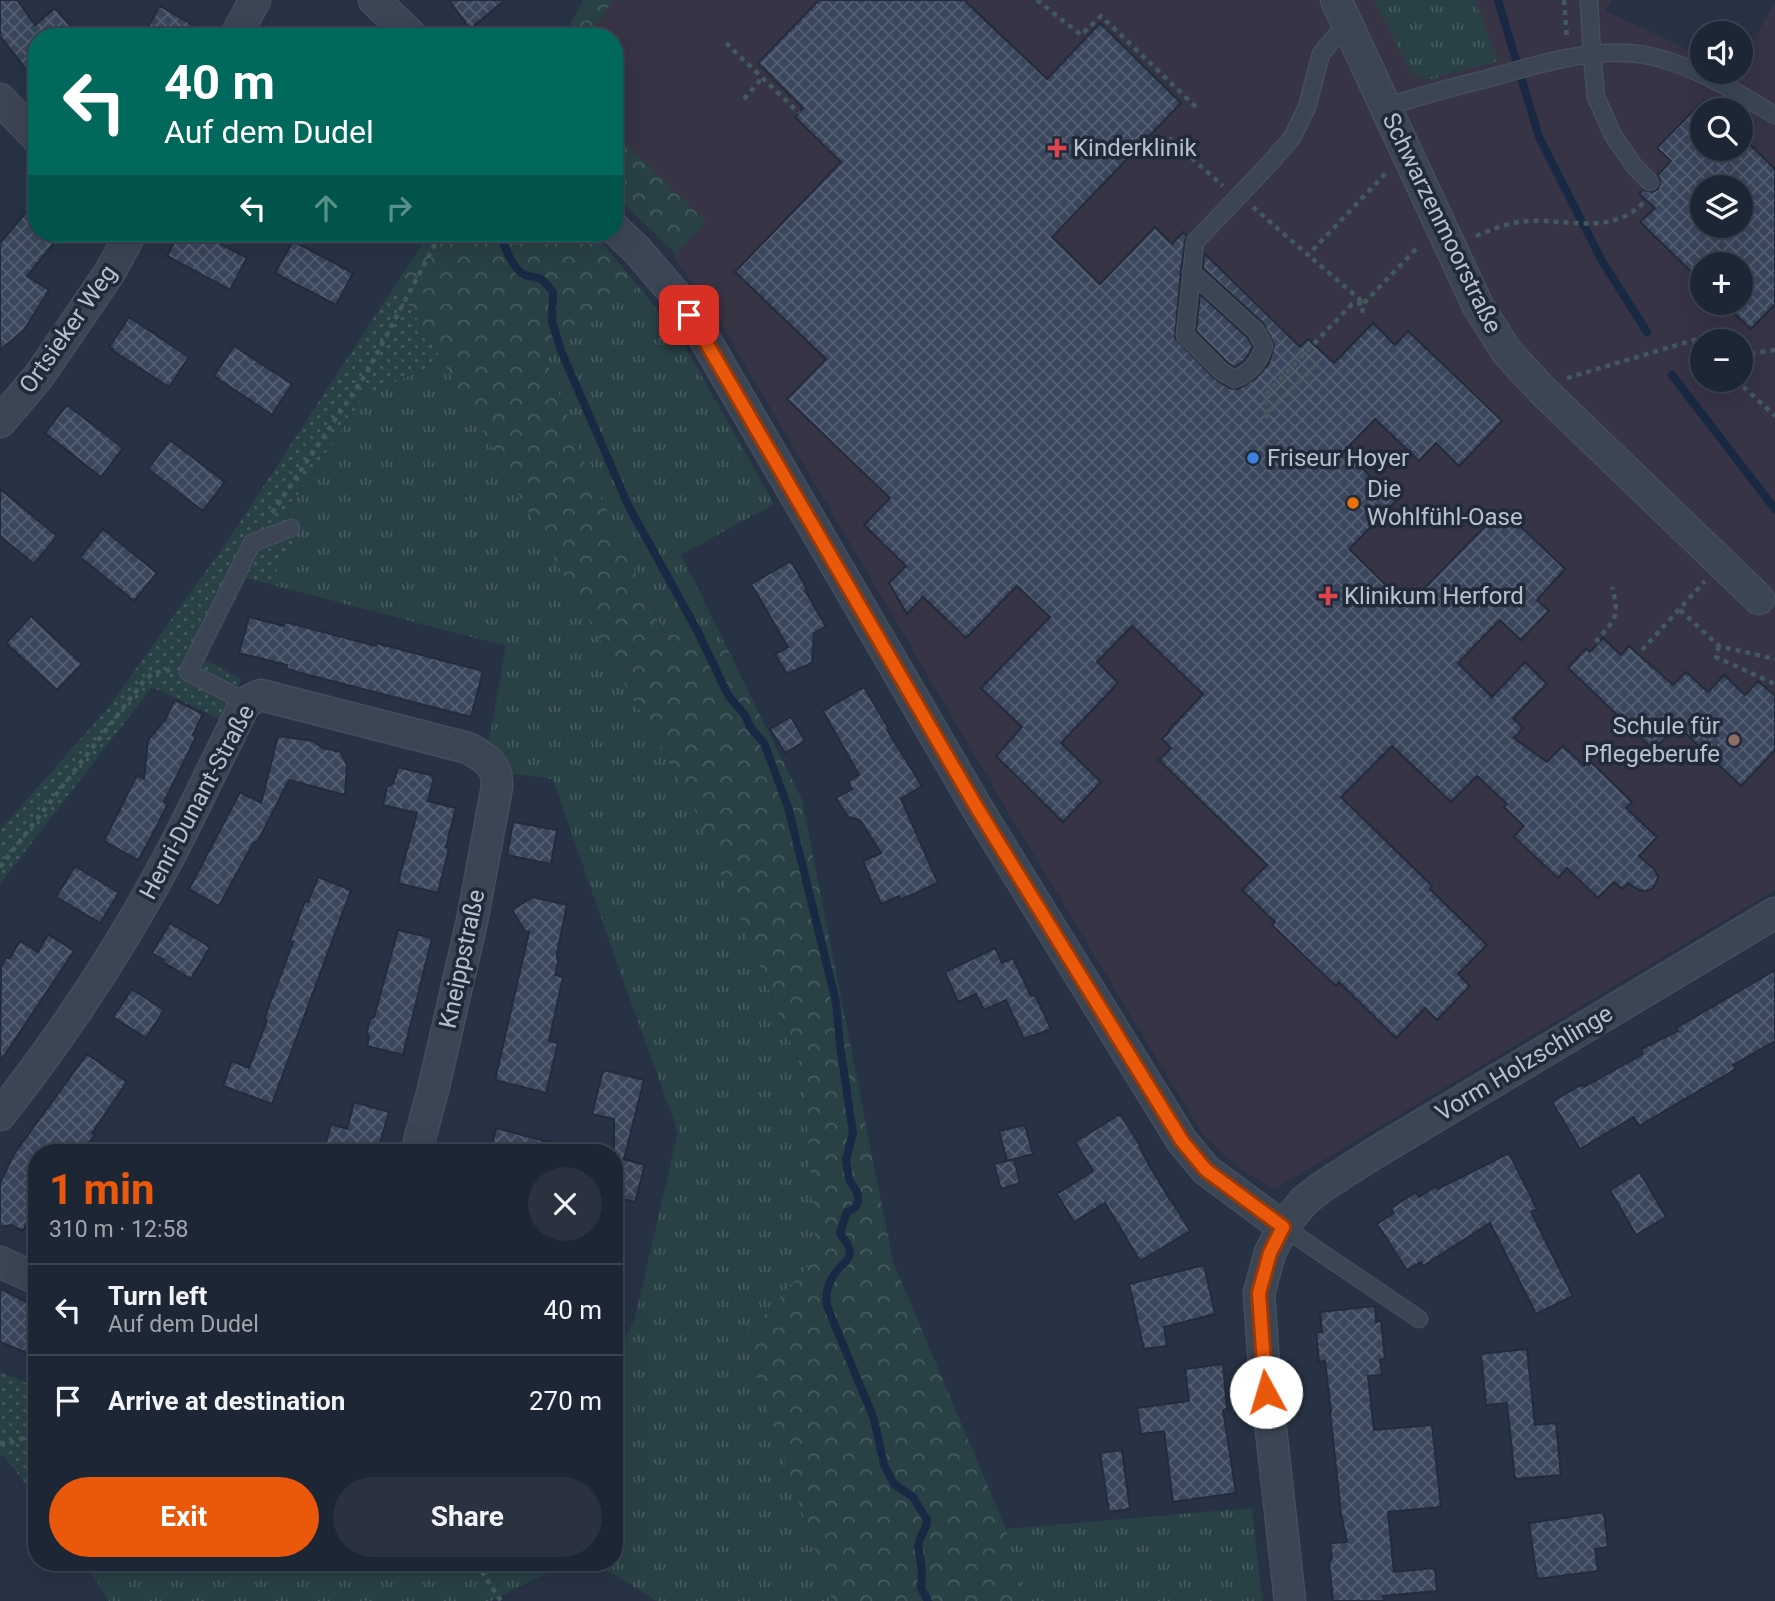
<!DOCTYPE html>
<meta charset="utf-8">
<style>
body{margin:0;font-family:Roboto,sans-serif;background:#2a3240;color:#f1f3f6;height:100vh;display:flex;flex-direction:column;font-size:26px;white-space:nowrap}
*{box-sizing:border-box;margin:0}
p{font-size:23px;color:#a0a5ac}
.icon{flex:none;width:38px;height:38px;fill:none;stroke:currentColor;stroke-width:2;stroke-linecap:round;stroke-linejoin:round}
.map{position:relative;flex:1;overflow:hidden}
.drawer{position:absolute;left:28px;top:1144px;width:595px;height:427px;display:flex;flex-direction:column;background:#1d2634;border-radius:28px;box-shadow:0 7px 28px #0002,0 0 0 2px #3b434f}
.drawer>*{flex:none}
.hud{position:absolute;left:28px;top:28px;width:595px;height:214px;border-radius:28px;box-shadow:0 7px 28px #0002,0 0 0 2px #3b434f;background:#00695c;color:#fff;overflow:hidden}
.buttons{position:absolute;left:1690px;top:21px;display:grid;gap:14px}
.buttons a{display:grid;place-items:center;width:63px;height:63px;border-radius:50%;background:#1d2634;box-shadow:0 7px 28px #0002,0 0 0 2px #3b434f;font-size:35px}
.pin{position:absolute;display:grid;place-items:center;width:60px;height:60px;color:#fff;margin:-30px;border-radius:14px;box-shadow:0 4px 10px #0006}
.me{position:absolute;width:77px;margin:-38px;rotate:354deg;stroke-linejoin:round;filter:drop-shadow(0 0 5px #0008)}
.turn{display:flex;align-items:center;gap:24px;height:147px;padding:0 21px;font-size:32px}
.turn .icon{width:91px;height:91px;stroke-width:2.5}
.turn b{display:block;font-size:49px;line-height:60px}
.lanes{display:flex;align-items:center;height:66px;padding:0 21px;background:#0003;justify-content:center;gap:35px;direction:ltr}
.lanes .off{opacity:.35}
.round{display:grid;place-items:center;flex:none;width:74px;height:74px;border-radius:37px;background:#2a3240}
.summary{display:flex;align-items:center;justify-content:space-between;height:119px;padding:0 21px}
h1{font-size:42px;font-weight:700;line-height:52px;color:#ea580c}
.button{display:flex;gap:14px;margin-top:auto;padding:14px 21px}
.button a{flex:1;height:80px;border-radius:42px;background:#ea580c;color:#fff;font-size:28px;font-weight:700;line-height:80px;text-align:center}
.button a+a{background:#2a3240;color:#f1f3f6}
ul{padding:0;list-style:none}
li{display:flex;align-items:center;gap:21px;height:91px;padding:0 21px;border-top:2px solid #3b434f}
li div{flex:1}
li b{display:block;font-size:26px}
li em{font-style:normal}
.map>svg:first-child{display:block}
.medical{fill:#363445;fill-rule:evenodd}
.grass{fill:url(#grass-tufts)}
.forest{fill:url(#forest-crowns)}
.park{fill:url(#park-dots)}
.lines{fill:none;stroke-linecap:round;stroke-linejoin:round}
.stream{stroke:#192944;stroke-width:8}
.building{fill:url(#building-cross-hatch);stroke:#222c3b;stroke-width:2;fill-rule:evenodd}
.service-casing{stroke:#454e5d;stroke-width:19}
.minor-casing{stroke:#454e5d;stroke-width:33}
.path{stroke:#425a5d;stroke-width:4.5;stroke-dasharray:5 5;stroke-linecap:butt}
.service{stroke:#3b4554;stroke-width:16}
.minor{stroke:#3b4554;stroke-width:30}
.service-bridge-casing{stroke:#454e5d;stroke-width:19;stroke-linecap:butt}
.service-bridge{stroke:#3b4554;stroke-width:16}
.route-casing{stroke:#983908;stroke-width:18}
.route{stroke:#ea580c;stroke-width:12}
.health-dot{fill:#e0444e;stroke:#202a39;stroke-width:2.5}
.shop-dot{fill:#3f7fe0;stroke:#202a39;stroke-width:2.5}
.food-dot{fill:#e8710a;stroke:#202a39;stroke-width:2.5}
.education-dot{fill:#8d6e63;stroke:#202a39;stroke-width:2.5}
.labels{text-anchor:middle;stroke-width:7;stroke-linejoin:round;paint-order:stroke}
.poi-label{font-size:24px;fill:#b9c0cd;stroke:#202a39;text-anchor:start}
.street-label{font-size:24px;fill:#b9c0cd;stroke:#202a39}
</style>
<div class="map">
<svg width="1775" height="1601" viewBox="0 0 1775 1601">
<defs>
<pattern id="grass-tufts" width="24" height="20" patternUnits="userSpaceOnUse" patternTransform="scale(1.75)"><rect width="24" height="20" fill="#294145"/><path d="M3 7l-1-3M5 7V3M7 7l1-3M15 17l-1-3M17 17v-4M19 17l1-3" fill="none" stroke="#465b5f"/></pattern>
<pattern id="forest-crowns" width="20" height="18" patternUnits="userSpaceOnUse" patternTransform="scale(1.75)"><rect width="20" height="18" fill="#294145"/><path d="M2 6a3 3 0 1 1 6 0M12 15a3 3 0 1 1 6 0" fill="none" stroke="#465b5f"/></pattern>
<pattern id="park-dots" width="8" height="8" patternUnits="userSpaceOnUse" patternTransform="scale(1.75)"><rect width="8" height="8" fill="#294145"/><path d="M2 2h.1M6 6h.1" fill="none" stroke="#465b5f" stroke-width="1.8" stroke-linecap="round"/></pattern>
<pattern id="building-cross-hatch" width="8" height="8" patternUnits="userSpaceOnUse" patternTransform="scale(1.75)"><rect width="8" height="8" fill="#39465b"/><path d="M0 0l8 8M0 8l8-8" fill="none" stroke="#545f71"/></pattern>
</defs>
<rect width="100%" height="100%" fill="#273345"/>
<path class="medical" d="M613,0h999l-7,11 98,45v16h38v-14l34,-54v886l-500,299 -34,-19 -38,-35 -195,-323 -298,-507 -37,-48 33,-35 -92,-90v-95h-26zM1703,110h38v39h-38zM1703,187h38v39h-38zM1703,264h38v39h-38zM1703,341h38v39h-38z"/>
<path class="grass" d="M1374,0h101l23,61 -70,19 -16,-6z
M639,287l44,56 91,161 -93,51 45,91 -62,-14 -80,-169 -43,-118z
M442,361l27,45 223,398 112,271 12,182 -72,81 88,263h-175l-62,-38h19v-204l21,-41 43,-186 -66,-183 -59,-170 -46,-6 -3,-17 -16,-9 18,-101 -237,-62 27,-47 -9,-25 78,-117z
M1252,1508l10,93h-238l-18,-72z
M85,1563h482l-76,38h-382z"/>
<path class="forest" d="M583,0h30l-25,37h-24z
M614,132l92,90 -30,32 -62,-60z
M430,233h162l9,9 38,45 -98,58 44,119 78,168 63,14 76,154 91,462 113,267 18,72h-192l-88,-263 72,-81 -12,-183 -112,-270 -223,-398 -73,-122z"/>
<path class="park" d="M396,284l46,77 -77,34 -78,116 9,26 -27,47 -23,-6 -41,82 37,19 -21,41 -69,-33 -152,197v-54l108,-122 123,-172z
M0,1371l37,17v110l-34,-43 -3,1z"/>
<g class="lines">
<path class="stream" d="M1498,0l41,137 63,124 45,71
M497,233c10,13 10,26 23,39 7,6 14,4 21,7 5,3 9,10 12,13l-1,30 10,31 67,154 68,123 31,65 17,20 5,12 14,16 24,64 48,195 4,43 13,88 -7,27 3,19 9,15v7l-3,7 -8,4 -7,21c2,4 8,10 9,15 4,11 -8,17 -13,24 -8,10 -11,22 -9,34l47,113 10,46 10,19 19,13 14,23 -1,6 -6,13 -2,6 4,25 -1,18 7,13
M1672,375l103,134"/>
</g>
<path class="building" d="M0,0h17l18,25 20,-17 25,29h-43v46l-37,-47z
M449,0h56l-35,29z
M819,0h145l83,79 53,-56 81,80 -129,134 48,47 55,-57 17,17 11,-12 4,4 -2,5 -4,29 -6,68 39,40 15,10 9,1 18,-11 13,-15 5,-18 -11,-22 -60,-55 1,-15 96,94 8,-8 26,24 39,-40 22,22 13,-14 94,90 -43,45 -23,-23 -17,18 -44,-42 -31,32 52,50 -47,48 58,57 95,-97 63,60 -28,31 12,11 -28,29 -21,-20 -42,43 34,34 33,-35 22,22 -34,34 10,10 -9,10 33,24 16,-16 21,20 5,-6 43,42 -6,6 31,29 -18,19 16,14 3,7 -2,6 -4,6 -7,2 -6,-1 -11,-7 -6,6 -8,-7 -16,16 -31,-30 -9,10 -44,-41 10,-11 -20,-19 3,-3 -30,-28 -26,26 -59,-56 -51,51 91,89 -2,3 57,56 -29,29 12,12 -33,34 -12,-12 -29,30 -57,-56 -3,4 -64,-61 3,-3 -33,-32 25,-25 -108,-105 12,-12 -9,-9 8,-8 -1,-1 34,-36 -71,-68 -35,36 21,21 -57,60 40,39 -38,40 -67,-66 26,-29 -41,-39 69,-71 -33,-31 -51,52 -43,-41 -16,17 -18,-31 17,-17 -42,-41 26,-27 -103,-99 39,-40 -91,-87 106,-110 -46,-45 8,-9 -45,-45z
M160,6l53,31h-71z
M1704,100l11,10h-12v39h38v-13l34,33v135l-24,25 -28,-26h18v-39h-38v19l-63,-61 15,-14 -16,-14 4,-4 9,2 6,-3 2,-9 -2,-5 13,-14 -14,-13zM1703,187h38v39h-38z
M37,199v34h25l-35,43 22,14 -25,40 -24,20v-107z
M179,233h21l47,25 -17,32 -63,-34z
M293,241l60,32 -17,32 -61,-32z
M1200,294l48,44 5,9 -8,13 -10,7 -7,-4 -32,-32z
M129,317l60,40 -20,30 -57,-37 1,-1 -4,-2z
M234,346l58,38 -20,31 -58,-39z
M67,405l56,43 -22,29 -56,-44z
M170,440l55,42 -22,29 -55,-42z
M0,489l57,47 -23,28 -34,-28z
M103,529l54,44 -23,28 -54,-44z
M791,561l16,28 -2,2 21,35 -12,7 -2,30 -25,11 -12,-20 13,-7 -37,-63z
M31,616l51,48 -25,26 -51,-47z
M249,617l35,9 1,-4 91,24v-3l107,28 -12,46 -174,-45 -11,-4 1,-3 -48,-12z
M1603,638l18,17 8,-9 44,39 13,-13 22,20 16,-17 21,20 13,-14 17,15v54l-34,36 -64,-61 -23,25 -86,-82 18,-20 4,4z
M864,687l25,42 -2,1 35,56 -21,13 37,84 -38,17 -1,-4 -18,8 -18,-43 18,-8 -21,-33 -12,-3 -12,-19 16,-9 -4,-7 11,-7 -36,-64z
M175,700l28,14 -10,21 3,2 -32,65 4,2 -20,39 -10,17 -34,-19 33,-66 7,4 4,-39 17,-20z
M791,717l14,24 -20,12 -15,-24z
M278,736l35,5 10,7 18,4 6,13 -2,30 -56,-15 -32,63 -3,-1 -35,64 -30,-17 51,-97 21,11z
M398,767l36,9 -6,25 28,7 -10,39 3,1 -11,45 -40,-10 19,-70 -34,-8 4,-18 6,-3z
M513,822l44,8 -6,34 -44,-9z
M75,866l44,27 -19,30 -44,-26z
M318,877l33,13 -79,214 -49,-18 9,-25 17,7 18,-48 -3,-1 29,-77 -3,-1 15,-40 3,1z
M533,897l34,8 -10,48v5h2l-4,17 8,2 -14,64 9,2 -12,50 -51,-13 34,-148 -4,-1 -13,-21z
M170,923l40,24 -19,32 -28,-17 1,-2 -12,-7z
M398,930l34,8 -29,117 -36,-9 2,-9 -2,-5 3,-13 4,-2z
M48,934l26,17 -74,111 1,-95 5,-9h4l10,-17 18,11z
M995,948l7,15 11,-5 18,38 4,-1 16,34 -27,10 -18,-39 -22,10 -8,-16 -18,8 -13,-30z
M1775,970v71l-42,24 3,4 -97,57 -5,-9 -54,32 -28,-47 30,-18 2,3 59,-33 -2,-5 37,-18 -2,-3z
M132,989l32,21 -18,28 -33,-21z
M87,1054l40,28 -35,51 3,2 -14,18h-44v51l-14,27 -12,-6 -11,2v-44l14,-29z
M603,1070l41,10 -20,79 21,6 -10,37 -21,-5v-78l-22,-5z
M354,1102l35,10 -12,41h-54l8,-29 16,5z
M1120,1114l21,33h-1l4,9 26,44h1l19,31 -50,30 -35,-58 -31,19 -17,-28 36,-23 -18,-29z
M1025,1125l8,29 -26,7 -8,-30z
M496,1128l67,18 -1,7h-72z
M1509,1153l28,56 -6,3 42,84 -37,18 -46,-91 -67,43 -2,-4 -14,8 -30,-46 17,-11 -3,-5 25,-16 3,5 17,-11 2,3z
M1014,1159l6,24 -19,6 -7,-25z
M1640,1172l26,45 -30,18 -26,-45z
M1204,1265l11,49 -51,13 3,19 -23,3 -15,-65z
M0,1289l37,18v50l-37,-15z
M1375,1306l1,16 5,-1 4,38 -5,1 2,15 -14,1 6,54 58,-5 9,82 -53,5 6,60 41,-4 2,23 -54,5 1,5h-51l-4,-39 3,-4 -2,-15 17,-1 -6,-28 -11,-103h1l-6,-50 -6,1 -3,-29 6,-1 -2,-20z
M1527,1349l8,76 21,-2 5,52 -46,4 -8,-76 -21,2 -5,-51z
M1223,1364l4,45 -4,1 13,83 -63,9 -9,-71 -23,3 -4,-26 52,-7 -4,-32z
M1122,1450l8,59 -21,3 -9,-59z
M1604,1512l4,35 -13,2 3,22 -61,8 -8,-56z"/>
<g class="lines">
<g class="service-casing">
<path id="service" d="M1589,0l3,55 4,42 17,38 21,31 16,16
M1385,108c32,-12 65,-20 97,-28 52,-14 109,-34 163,-25 48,9 89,36 130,60
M1269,164l23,-26 15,-31 14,-53 26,-32
M1191,272l65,59 8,15c-5,17 -14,27 -30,33l-13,-8 -36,-36 10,-93
M246,702l-58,-30 64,-129 39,-15
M1283,1227l136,92"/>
</g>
<g class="minor-casing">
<path id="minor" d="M374,0l39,37
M1336,0l142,306 29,46 34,37 218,210
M235,37l20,-37
M0,99l37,39
M614,228l23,22 37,43 29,43 274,472 205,333 24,29 77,57
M0,422l39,-46 71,-104 21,-39
M0,1115c64,-81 122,-169 170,-260 26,-50 50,-102 76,-153l15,-7 207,53c18,10 30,17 29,39l-25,134 -38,165 -18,67
M0,1262l37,17
M1290,1601l-26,-235 -5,-73 11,-40 13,-26 21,-26 18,-14 51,-33 402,-241"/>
</g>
<path class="path" d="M1037,0l44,35 20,-19 95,91
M1564,0l3,39
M726,43l73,70
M744,99l18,-21
M1169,138l54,48
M1253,207l55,48 79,-83
M1476,236c17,-7 34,-14 52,-15 40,-2 84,15 116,-19
M1362,313l2,-10 55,-57
M1694,340l9,8
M1741,349l13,4 21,-3
M1567,378l144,-43 11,2 6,4
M1736,380l39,36
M1266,414l-1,-19 87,-91 12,-1 -56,-48
M1267,419l-1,-5 50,-49
M272,513l94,-139 75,-141
M1680,610l39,36 56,13
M1599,642l-2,-2c19,-21 23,-24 15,-53
M1719,646l-3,11 59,27
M1642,650l63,-69
M0,867l144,-186 9,-8 17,-3
M0,1443l7,1 30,-11
M476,1563l25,38"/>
<use href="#service" class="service"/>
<use href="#minor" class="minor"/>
<g class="service-bridge-casing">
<path id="service-bridge" d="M1195,242l74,-78"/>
</g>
<use href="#service-bridge" class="service-bridge"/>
</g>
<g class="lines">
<g class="route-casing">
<path id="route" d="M689,315l14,22 274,471 205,333 24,29 77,57 -13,26 -11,40 7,99"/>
</g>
<use href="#route" class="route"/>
</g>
<g class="health-dot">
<path d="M1053.5 137.5h7v7h7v7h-7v7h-7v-7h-7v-7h7z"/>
<path d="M1324.5 585.5h7v7h7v7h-7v7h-7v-7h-7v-7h7z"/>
</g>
<circle class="shop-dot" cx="1253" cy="458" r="7"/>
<circle class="food-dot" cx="1353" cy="503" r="7"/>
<circle class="education-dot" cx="1734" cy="740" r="7"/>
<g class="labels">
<g class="poi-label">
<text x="1073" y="156">Kinderklinik</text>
<text x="1267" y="466">Friseur Hoyer</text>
<text x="1367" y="497">Die<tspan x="1367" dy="28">Wohlfühl-Oase</tspan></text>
<text x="1344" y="604">Klinikum Herford</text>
<text x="1720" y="734" text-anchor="end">Schule für<tspan x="1720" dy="28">Pflegeberufe</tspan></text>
</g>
<g class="street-label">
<text transform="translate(1442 223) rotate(64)" y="8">Schwarzenmoorstraße</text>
<text transform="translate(68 329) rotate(-55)" y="8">Ortsieker Weg</text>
<text transform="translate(197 802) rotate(-62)" y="8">Henri-Dunant-Straße</text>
<text transform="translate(462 959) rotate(-78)" y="8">Kneippstraße</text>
<text transform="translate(1524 1063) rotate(-31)" y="8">Vorm Holzschlinge</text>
</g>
</g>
</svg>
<div class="buttons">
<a><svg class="icon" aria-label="sound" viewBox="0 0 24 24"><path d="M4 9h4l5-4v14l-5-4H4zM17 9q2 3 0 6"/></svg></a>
<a><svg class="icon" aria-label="search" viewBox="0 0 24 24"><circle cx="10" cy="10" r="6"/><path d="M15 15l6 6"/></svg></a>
<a><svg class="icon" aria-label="layers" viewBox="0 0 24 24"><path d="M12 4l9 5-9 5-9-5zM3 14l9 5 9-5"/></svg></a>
<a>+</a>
<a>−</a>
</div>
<div class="pin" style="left:689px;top:315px;background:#d93025"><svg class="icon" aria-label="arrive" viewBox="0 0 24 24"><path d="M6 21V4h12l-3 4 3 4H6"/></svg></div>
<svg class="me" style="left:1266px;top:1392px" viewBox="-20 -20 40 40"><circle r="19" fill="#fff"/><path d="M0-13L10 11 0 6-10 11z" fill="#ea580c"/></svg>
<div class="hud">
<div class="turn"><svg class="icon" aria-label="left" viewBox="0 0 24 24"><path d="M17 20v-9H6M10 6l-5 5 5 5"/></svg><div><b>40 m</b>Auf dem Dudel</div></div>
<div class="lanes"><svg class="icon" aria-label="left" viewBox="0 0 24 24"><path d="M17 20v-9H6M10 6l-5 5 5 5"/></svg><svg class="icon off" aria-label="ahead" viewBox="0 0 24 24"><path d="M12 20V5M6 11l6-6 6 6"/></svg><svg class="icon off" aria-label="right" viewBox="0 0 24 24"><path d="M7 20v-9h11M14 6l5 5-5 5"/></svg></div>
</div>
<section class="drawer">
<div class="summary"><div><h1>1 min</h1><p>310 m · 12:58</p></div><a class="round"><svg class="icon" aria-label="close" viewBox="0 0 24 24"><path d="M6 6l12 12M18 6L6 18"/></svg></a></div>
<ul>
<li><svg class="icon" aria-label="left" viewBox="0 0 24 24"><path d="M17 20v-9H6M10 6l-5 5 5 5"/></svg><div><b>Turn left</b><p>Auf dem Dudel</p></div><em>40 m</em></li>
<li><svg class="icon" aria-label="arrive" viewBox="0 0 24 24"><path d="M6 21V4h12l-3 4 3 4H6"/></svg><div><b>Arrive at destination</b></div><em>270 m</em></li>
</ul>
<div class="button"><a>Exit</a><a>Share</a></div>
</section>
</div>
